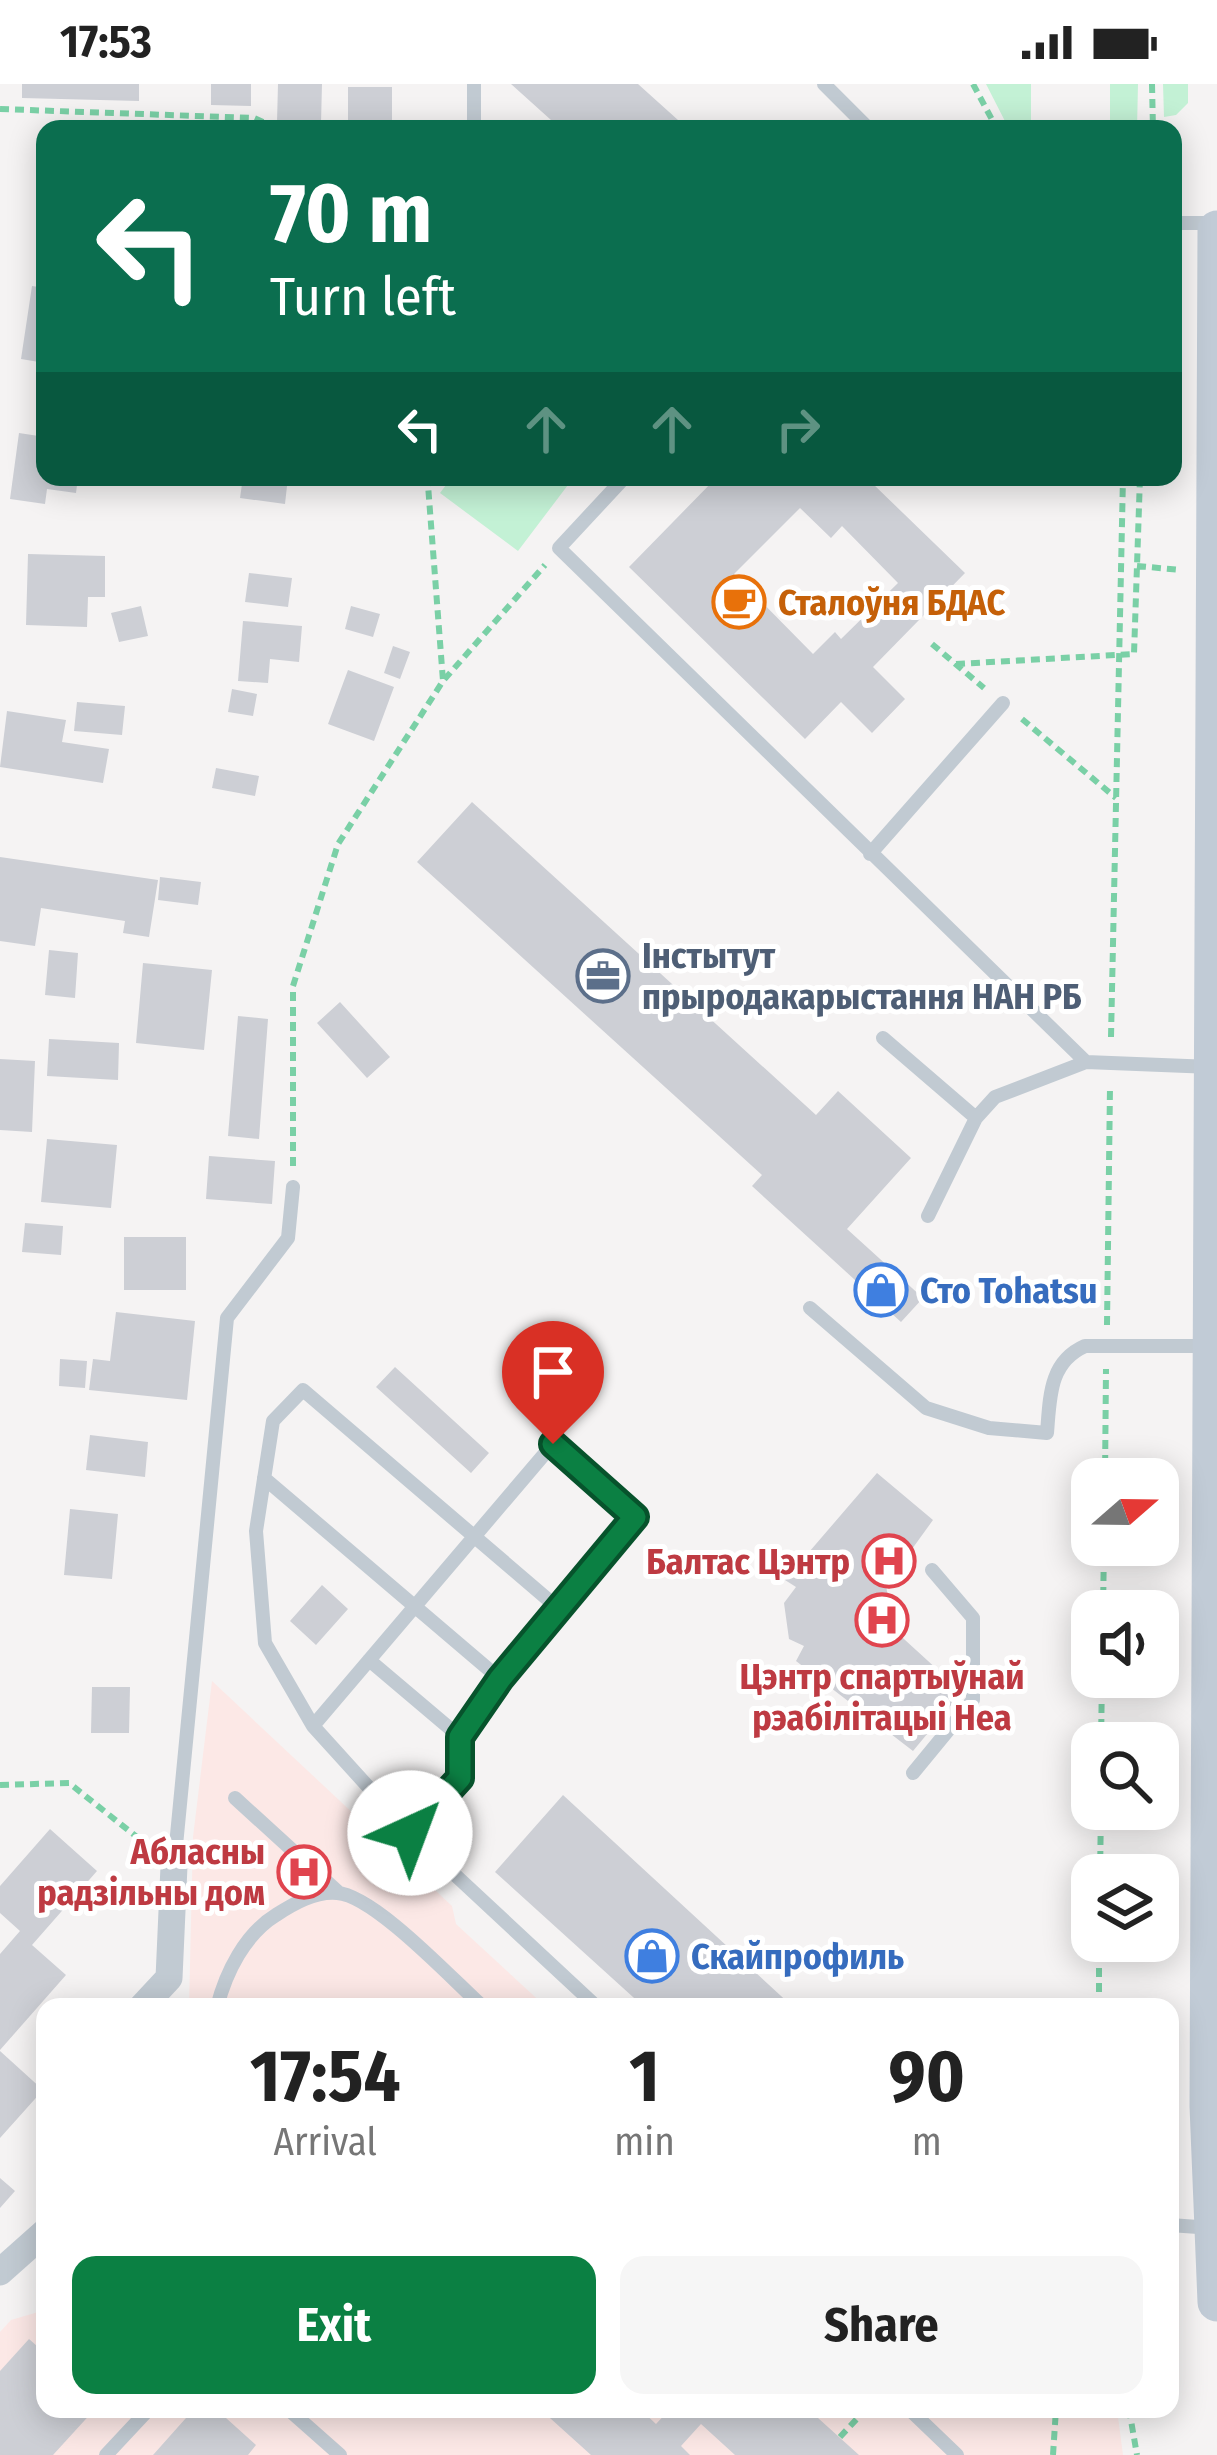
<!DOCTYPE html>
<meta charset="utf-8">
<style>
body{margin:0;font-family:"Fira Sans Condensed",sans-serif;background:#f6f6f6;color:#222;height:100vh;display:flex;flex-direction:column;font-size:45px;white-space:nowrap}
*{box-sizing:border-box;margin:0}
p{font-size:39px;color:#767676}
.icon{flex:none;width:66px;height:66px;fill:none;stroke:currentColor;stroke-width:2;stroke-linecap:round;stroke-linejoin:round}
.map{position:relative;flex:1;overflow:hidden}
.panel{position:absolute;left:36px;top:1914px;width:1143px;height:420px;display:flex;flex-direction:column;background:#fff;border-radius:24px;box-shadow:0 6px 30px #0003}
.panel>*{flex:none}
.banner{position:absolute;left:36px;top:36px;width:1146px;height:366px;border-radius:24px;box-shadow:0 6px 30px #0003;background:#0b6e4f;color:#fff;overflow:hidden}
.needle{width:78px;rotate:70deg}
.fabs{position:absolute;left:1071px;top:1374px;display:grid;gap:24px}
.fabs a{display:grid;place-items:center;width:108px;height:108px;border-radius:24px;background:#fff;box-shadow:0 6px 30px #0003;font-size:60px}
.pin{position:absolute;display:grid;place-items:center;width:102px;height:102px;color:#fff;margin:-123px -51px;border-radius:50% 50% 50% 0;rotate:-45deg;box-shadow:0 0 12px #0007}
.pin .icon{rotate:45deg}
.me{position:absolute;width:132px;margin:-66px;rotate:43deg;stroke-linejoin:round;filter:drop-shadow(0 0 9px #0008)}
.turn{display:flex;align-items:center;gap:42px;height:252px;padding:0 36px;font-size:54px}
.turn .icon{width:156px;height:156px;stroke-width:2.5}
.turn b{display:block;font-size:84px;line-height:102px}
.lanes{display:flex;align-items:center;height:114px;padding:0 36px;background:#0003;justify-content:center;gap:60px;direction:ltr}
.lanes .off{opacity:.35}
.eta{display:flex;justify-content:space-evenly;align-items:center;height:204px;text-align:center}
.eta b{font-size:72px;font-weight:700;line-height:84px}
.button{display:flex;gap:24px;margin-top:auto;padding:24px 36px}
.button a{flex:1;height:138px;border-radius:24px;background:#0b8043;color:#fff;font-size:48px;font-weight:700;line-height:138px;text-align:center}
.button a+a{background:#f6f6f6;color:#222}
.status{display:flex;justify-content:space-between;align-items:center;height:84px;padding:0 60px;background:#fff;direction:ltr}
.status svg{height:33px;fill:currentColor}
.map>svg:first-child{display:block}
.medical{fill:#fce8e6}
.green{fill:#c3f1d5}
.building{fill:#cdcfd5;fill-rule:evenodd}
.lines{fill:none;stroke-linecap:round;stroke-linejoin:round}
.path{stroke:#7ad0a6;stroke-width:6;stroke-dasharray:9 6;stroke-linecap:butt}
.lane{stroke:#c1cad2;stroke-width:14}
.street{stroke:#c1cad2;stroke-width:27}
.secondary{stroke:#c1cbd6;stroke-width:39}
.route-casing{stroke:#07532c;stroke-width:30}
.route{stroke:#0b8043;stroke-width:21}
.labels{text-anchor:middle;stroke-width:10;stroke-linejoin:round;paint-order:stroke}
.food-label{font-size:36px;font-weight:bold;fill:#c56008;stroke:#fff;text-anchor:start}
.service-label{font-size:36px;font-weight:bold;fill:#4e5e75;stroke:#fff;text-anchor:start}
.shop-label{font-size:36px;font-weight:bold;fill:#366cbe;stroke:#fff;text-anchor:start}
.health-label{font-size:36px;font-weight:bold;fill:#be3a42;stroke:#fff;text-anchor:end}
</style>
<div class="status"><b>17:53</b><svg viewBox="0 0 49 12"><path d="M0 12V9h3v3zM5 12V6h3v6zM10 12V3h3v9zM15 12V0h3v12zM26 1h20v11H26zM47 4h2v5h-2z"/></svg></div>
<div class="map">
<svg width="1217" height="2371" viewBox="0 0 1217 2371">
<rect width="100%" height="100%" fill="#f5f3f3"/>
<path class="medical" d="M212,1597l240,225 4,18 90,83h-357l4,-170z
M45,2226v99h1072l6,46h-1123v-123l11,-12z"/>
<path class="green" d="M986,0h45v45h-22z
M1110,0h28l-1,45h-27z
M1163,0h25v19l-12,12 -12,2z
M452,393h122l-56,74 -78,-58z"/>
<path class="building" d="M22,0h117v17l-117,-3z
M211,0h40v22l-40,-1z
M278,0h44l-1,39 -44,-1z
M511,0h127l50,45h-127z
M348,3h44v41l-44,1z
M32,202l13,2v75l-24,-4z
M19,349l26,4v40h33l-2,16 -29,-4 -2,15 -35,-5z
M243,393h45l-3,27 -45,-6z
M717,393h161l-6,6 93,90 -92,94 32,32 -33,34 -31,-31 -36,37 -176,-172zM800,424l31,30 11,-12 56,57 -57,56 -6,-7 -22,22 -79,-80z
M28,470l77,2v41h-17l-1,30 -61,-2z
M249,489l43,5 -4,29 -43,-5z
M141,522l7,30 -29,6 -8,-29z
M351,522l29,8 -7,23 -28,-8z
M243,537l59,5 -3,36 -29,-3 -2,24 -30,-2z
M393,562l17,6 -10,27 -16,-6z
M348,586l46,17 -20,54 -46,-17z
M232,605l25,5 -4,22 -25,-4z
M77,618l48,4 -3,29 -48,-4z
M7,627l59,9 -4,22 47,7 -6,34 -103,-16z
M216,684l43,8 -4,20 -43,-8z
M472,718l344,313 22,-24 73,67 -64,71 76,69 -22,24 -149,-136 10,-11 -345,-313z
M0,773l158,23 -9,57 -26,-4 2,-12 -84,-13 -6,38 -35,-5z
M160,793l41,5 -3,23 -40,-5z
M49,866l29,3 -3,45 -30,-3z
M143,879l69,7 -8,80 -68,-7z
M340,918l50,55 -23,21 -50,-55z
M238,932l30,3 -9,120 -31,-3z
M49,955l70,4 -1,37 -71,-4z
M0,975l35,2 -3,71 -32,-2z
M47,1055l70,6 -6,63 -70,-6z
M209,1072l66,5 -3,43 -66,-5z
M25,1139l38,3 -2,29 -39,-3z
M124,1153h62v53h-62z
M116,1228l79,9 -8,79 -98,-10 4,-31 17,2z
M60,1275l27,2 -2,27 -26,-2z
M395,1283l94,86 -18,20 -95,-86z
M90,1351l58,7 -3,35 -59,-7z
M877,1389l56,47 -47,65 7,44 69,63 -49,59 -117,-90 8,-15 -15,-7 -5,-36 12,-16 -11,-7z
M70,1425l48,5 -6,65 -48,-4z
M322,1501l26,24 -32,36 -26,-24z
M92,1603h38l-1,46h-38z
M563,1711l230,212h-149l-149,-135z
M50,1745l47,42 -65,74 34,30 -66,75v-96l20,-23 -20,-18v-27z
M0,1967l43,39 -43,48z
M0,2094l15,13 -15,17z
M29,2255l16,14v56h50l-42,46h-53v-84z
M194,2325h22l40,36 -8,10h-95z
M540,2325h100l16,15 14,-15h138l51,46h-124l-34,-31 -20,22 9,9h-99z"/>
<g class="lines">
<path class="path" d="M973,0l24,45
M1152,0l1,45
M0,25l254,9 25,11
M433,393l-5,8 15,196
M1137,482l44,4
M932,560l52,44
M956,580l178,-10 6,-177
M1022,635l94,79
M1111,953l12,-560
M293,1082v-180l45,-142 105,-163 102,-116
M1107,1241l3,-238
M1105,1395l1,-110
M1103,1527l1,-66
M1101,1659l1,-66
M0,1701l69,-2 83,66
M1100,1791l1,-66
M1099,1923v-66
M1129,2325l8,46
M840,2353l26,-28
M1053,2371l3,-46"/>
<path class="lane" d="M824,0l45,45
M474,45v-45
M1173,139h44
M625,393l-66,71 527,514
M870,770l133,-151
M883,954l93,80 19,-21 91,-35 126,5
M928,1132l48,-98
M810,1224l116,100 63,20 58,5c3,-36 2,-71 38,-87h121
M264,1394l236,201
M369,1576l91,77
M313,1642l240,-282 82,73 -76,92
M913,1689l60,-73v-82l-41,-48
M235,1714l103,94
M410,1749l50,-55v-41l40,-58 59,-70 -256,-219 -30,31 -17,110 9,112 48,83 97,107 187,174
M174,1782l53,-548 61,-80 5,-51
M217,1923c9,-35 28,-73 59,-92 17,-11 39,-24 61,-22 37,2 116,87 146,114
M1170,2141l42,3
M288,2325l52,46
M909,2325l48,46
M106,2371l43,-46"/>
<path class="street" d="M142,1923l27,-29 5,-112
M0,2188l45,-40"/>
<path class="secondary" d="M1217,146l-8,1876 8,196"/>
</g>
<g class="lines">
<g class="route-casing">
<path id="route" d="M410,1749l50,-55v-41l40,-58 135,-162 -82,-73"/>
</g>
<use href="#route" class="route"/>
</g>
<defs>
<g id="cafe-ring" transform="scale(2.7)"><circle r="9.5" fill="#fff" stroke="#e8710a" stroke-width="1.5"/><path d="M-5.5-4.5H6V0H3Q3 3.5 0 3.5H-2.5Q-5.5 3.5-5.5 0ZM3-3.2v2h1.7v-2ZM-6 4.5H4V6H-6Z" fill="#e8710a"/></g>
<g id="office-ring" transform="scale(2.7)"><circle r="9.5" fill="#fff" stroke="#5c6f8a" stroke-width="1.5"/><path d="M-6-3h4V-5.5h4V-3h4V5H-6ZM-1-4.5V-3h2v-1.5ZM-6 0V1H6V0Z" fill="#5c6f8a"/></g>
<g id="shop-ring" transform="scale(2.7)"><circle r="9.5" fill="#fff" stroke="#3f7fe0" stroke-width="1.5"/><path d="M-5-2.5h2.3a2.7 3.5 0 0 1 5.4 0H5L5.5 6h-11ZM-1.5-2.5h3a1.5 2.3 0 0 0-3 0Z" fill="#3f7fe0"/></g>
<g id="hospital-ring" transform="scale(2.7)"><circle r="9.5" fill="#fff" stroke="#e0444e" stroke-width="1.5"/><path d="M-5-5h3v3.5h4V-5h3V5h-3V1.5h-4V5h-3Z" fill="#e0444e"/></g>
</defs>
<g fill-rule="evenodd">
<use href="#cafe-ring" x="739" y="518"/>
<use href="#office-ring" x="603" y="892"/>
<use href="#shop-ring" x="881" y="1206"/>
<use href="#hospital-ring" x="889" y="1477"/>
<use href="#hospital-ring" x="882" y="1536"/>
<use href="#hospital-ring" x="304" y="1788"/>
<use href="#shop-ring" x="652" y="1872"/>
</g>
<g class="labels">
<g class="food-label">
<text x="778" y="531">Сталоўня БДАС</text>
</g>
<g class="service-label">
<text x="642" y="884">Інстытут<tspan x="642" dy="41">прыродакарыстання НАН РБ</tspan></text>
</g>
<g class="shop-label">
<text x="920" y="1219">Сто Tohatsu</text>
<text x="691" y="1885">Скайпрофиль</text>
</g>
<g class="health-label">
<text x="850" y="1490">Балтас Цэнтр</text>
<text x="882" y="1605" text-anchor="middle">Цэнтр спартыўнай<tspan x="882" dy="41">рэабілітацыі Неа</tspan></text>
<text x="265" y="1780">Абласны<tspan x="265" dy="41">радзільны дом</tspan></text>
</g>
</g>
</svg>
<div class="fabs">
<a><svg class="needle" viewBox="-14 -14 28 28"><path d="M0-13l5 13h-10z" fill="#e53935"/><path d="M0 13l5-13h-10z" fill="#767676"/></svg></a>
<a><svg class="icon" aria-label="sound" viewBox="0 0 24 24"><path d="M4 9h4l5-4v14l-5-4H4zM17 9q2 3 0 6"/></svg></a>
<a><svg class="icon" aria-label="search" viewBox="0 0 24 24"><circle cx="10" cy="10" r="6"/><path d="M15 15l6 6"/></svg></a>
<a><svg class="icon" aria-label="layers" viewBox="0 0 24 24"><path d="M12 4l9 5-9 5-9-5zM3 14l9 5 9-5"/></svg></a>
</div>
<div class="pin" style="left:553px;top:1360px;background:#d93025"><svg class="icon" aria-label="arrive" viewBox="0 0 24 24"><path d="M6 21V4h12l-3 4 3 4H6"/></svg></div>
<svg class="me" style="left:410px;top:1749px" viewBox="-20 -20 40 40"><circle r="19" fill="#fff"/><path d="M0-13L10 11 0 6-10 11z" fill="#0b8043"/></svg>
<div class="banner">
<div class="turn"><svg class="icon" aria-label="left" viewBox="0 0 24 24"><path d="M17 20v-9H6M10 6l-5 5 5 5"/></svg><div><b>70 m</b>Turn left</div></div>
<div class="lanes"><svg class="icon" aria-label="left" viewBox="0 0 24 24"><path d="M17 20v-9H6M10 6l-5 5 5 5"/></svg><svg class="icon off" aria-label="ahead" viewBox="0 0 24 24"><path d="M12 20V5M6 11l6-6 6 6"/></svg><svg class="icon off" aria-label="ahead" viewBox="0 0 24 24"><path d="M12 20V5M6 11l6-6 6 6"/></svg><svg class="icon off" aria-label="right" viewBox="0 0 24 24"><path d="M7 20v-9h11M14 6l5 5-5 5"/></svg></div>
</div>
<section class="panel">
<div class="eta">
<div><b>17:54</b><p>Arrival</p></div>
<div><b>1</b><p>min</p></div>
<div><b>90</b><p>m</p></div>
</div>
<div class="button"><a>Exit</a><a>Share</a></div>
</section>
</div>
